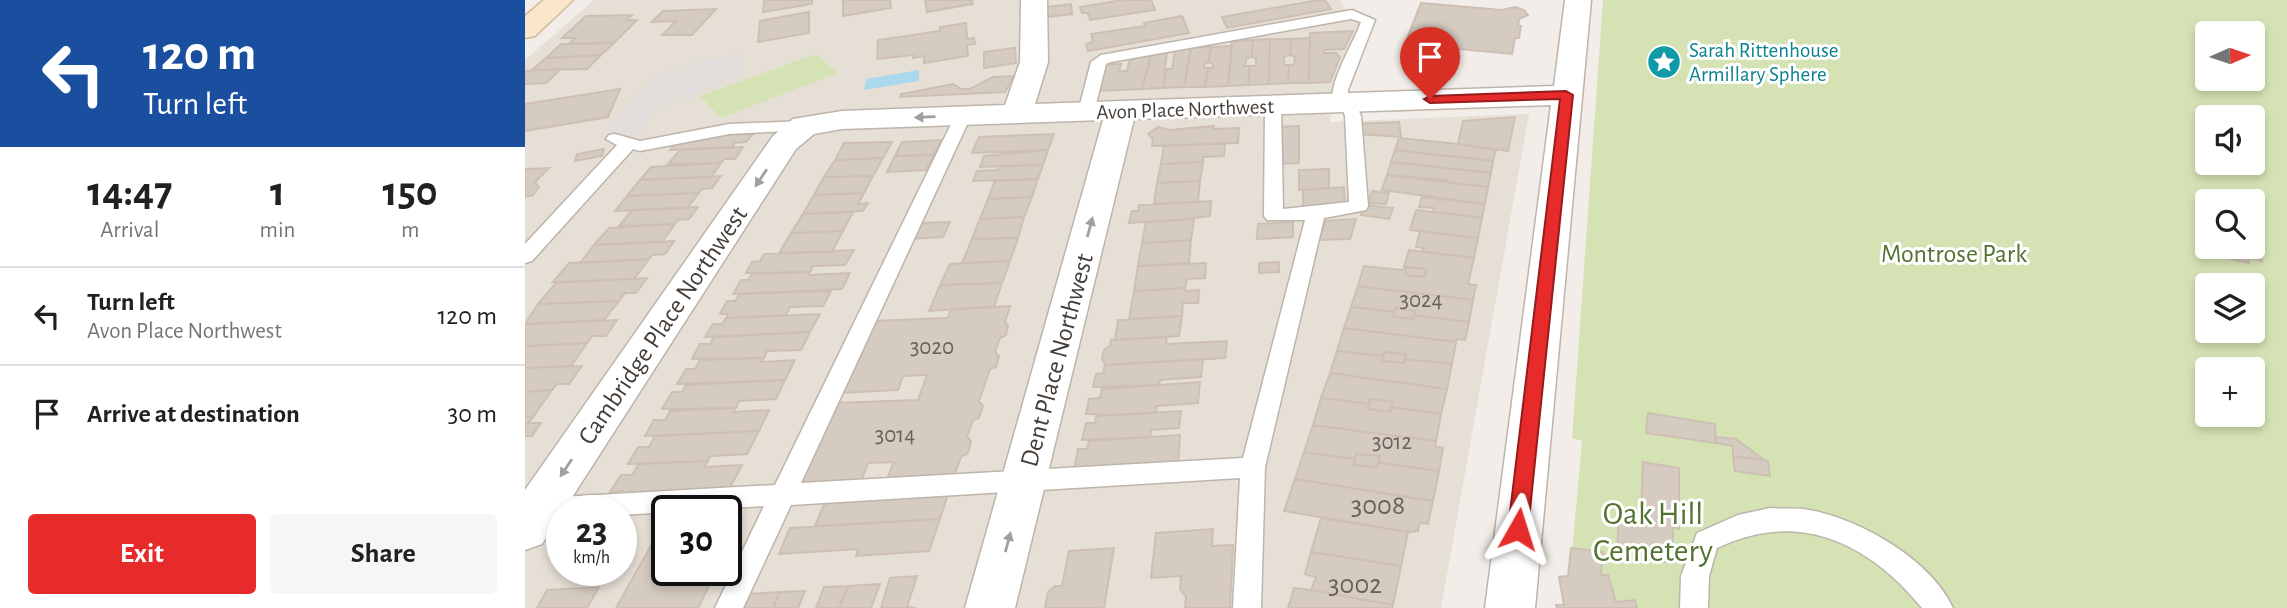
<!DOCTYPE html>
<style>
body{margin:0;font-family:"Alegreya Sans",sans-serif;background:#f6f6f6;color:#202124;height:100vh;display:flex;flex-direction:column;font-size:26px;white-space:nowrap}
*{box-sizing:border-box;margin:0}
p{font-size:23px;color:#757577}
.icon{flex:none;width:38px;height:38px;fill:none;stroke:currentColor;stroke-width:2;stroke-linecap:round;stroke-linejoin:round}
.map{position:relative;flex:1;overflow:hidden}
.side{display:flex;flex-direction:column;background:#fff;width:525px}
.side>*{flex:none}
.top-card{background:#1a4fa0;color:#fff;overflow:hidden}
.needle{width:46px;rotate:87deg}
.tools{position:absolute;left:1670px;top:21px;display:grid;gap:14px}
.tools a{display:grid;place-items:center;width:70px;height:70px;border-radius:7px;background:#fff;box-shadow:0 4px 10px #0003;font-size:35px}
.speed{position:absolute;left:21px;top:495px;display:flex;gap:14px;font-size:35px;font-weight:700;text-align:center}
.speed>*{display:grid;place-content:center;width:91px;height:91px;border-radius:50%;background:#fff;box-shadow:0 4px 10px #0003;line-height:1}
.speed small{font-size:18px;font-weight:400}
.speed .limit{border:4px solid #111;border-radius:10px;background:#fff;color:#111}
.pin{position:absolute;display:grid;place-items:center;width:60px;height:60px;color:#fff;margin:-72px -30px;border-radius:50% 50% 50% 0;rotate:-45deg;box-shadow:0 0 7px #0007}
.pin .icon{rotate:45deg}
.me{position:absolute;width:77px;margin:-38px;rotate:6deg;stroke-linejoin:round;filter:drop-shadow(0 0 5px #0008)}
.turn{display:flex;align-items:center;gap:24px;height:147px;padding:0 28px;font-size:32px}
.turn .icon{width:91px;height:91px;stroke-width:2.5}
.turn b{display:block;font-size:49px;line-height:60px}
.eta{display:flex;justify-content:space-evenly;align-items:center;height:119px;text-align:center}
.eta b{font-size:42px;font-weight:700;line-height:49px}
.primary-button{display:flex;gap:14px;margin-top:auto;padding:14px 28px}
.primary-button a{flex:1;height:80px;border-radius:7px;background:#e72b2a;color:#fff;font-size:28px;font-weight:700;line-height:80px;text-align:center}
.primary-button a+a{background:#f6f6f6;color:#202124}
ul{padding:0;list-style:none}
li{display:flex;align-items:center;gap:21px;height:98px;padding:0 28px;border-top:2px solid #e0e0e0}
li div{flex:1}
li b{display:block;font-size:26px}
li em{font-style:normal}
main{display:flex;flex:1;min-height:0}
.map>svg:first-child{display:block}
.residential{fill:#e6dfd6;fill-rule:evenodd}
.green{fill:#d5e3b4;fill-rule:evenodd}
.parking{fill:#e1dedc}
.water{fill:#a9d9ea}
.building{fill:#d6cbc1;stroke:#cdbfb2;stroke-width:2;fill-rule:evenodd}
.lines{fill:none;stroke-linecap:round;stroke-linejoin:round}
.lane-casing{stroke:#bdb4ab;stroke-width:3}
.street-casing{stroke:#bdb4ab;stroke-width:3}
.secondary-casing{stroke:#ceb99b;stroke-width:3}
.lane{fill:#fff;fill-rule:evenodd}
.street{fill:#fff;fill-rule:evenodd}
.secondary{fill:#fae7ca;fill-rule:evenodd}
.oneway{fill:#a29e9b}
.route{fill:#e72b2a;stroke:#961c1b;stroke-width:2}
.labels{text-anchor:middle;stroke-width:6;stroke-linejoin:round;paint-order:stroke}
.far-culture-label{font-size:21px;fill:#0d838f;stroke:#fff;text-anchor:start}
.far-street-label{font-size:21px;fill:#453d37;stroke:#fff}
.number-label{font-size:23px;fill:#69605a}
.park-label{font-size:26px;fill:#52722f;stroke:#fff}
.street-label{font-size:26px;fill:#453d37;stroke:#fff}
.near-number-label{font-size:28px;fill:#69605a}
.near-park-label{font-size:32px;fill:#52722f;stroke:#fff}
</style>
<main>
<section class="side">
<div class="top-card">
<div class="turn"><svg class="icon" aria-label="left" viewBox="0 0 24 24"><path d="M17 20v-9H6M10 6l-5 5 5 5"/></svg><div><b>120 m</b>Turn left</div></div>
</div>
<div class="eta">
<div><b>14:47</b><p>Arrival</p></div>
<div><b>1</b><p>min</p></div>
<div><b>150</b><p>m</p></div>
</div>
<ul>
<li><svg class="icon" aria-label="left" viewBox="0 0 24 24"><path d="M17 20v-9H6M10 6l-5 5 5 5"/></svg><div><b>Turn left</b><p>Avon Place Northwest</p></div><em>120 m</em></li>
<li><svg class="icon" aria-label="arrive" viewBox="0 0 24 24"><path d="M6 21V4h12l-3 4 3 4H6"/></svg><div><b>Arrive at destination</b></div><em>30 m</em></li>
</ul>
<div class="primary-button"><a>Exit</a><a>Share</a></div>
</section>
<div class="map">
<svg width="1762" height="608" viewBox="0 0 1762 608">
<rect width="100%" height="100%" fill="#f2ede8"/>
<path class="residential" d="M69,0h746l5,9 15,11 -26,67 -4,35 199,-8 -88,494h-916v-548zM37,511h59v59h-59zM142,511h59v59h-59z"/>
<path class="green" d="M1078,0h684v608h-720l15,-167 -10,-3zM1682,33h45v46h-45zM1682,117h45v46h-45zM1682,201h45v46h-45zM1682,285h45v46h-45zM1682,369h45v46h-45z
M291,54l22,19 -117,45 -21,-22z"/>
<path class="parking" d="M218,53l1,20 -89,38 -20,26 -30,-5 54,-59 31,-4 7,-7z"/>
<path class="water" d="M394,70v11l-55,9 2,-11z"/>
<path class="building" d="M239,0h48v4l-49,8z
M318,0h47l1,8 -48,8z
M400,0h47l1,4 -46,8z
M598,0h28l4,10 -65,10 -2,-7h-6l-2,-6z
M794,0h6l6,9 -104,19 -5,-11z
M896,3l81,7 13,-3 9,3 4,5 -9,4 -1,7h3l-2,12h-4l-3,16 -107,-10z
M546,4l1,10 -25,3v-10z
M191,9l-24,26h-30l14,-14 -24,1 11,-11z
M284,12v21l-51,9 2,-21z
M107,15l-6,5h11l-23,23 -45,1 6,-6h-13l24,-22z
M657,16l7,17 -101,18 -2,-7 7,-2 -2,-8 54,-8 -1,-3z
M441,23l1,16 7,-1 1,6 -8,1 1,11 -44,7v-7l-11,2v-3l-36,4 1,-19 62,-9v-4z
M828,31l-9,18 -20,1v3h12l4,4 -10,25 -21,1 1,-50z
M785,38l-1,45h-21l1,-18h5l1,-8 -5,-2 1,-16z
M745,39l-1,45 -21,1 2,-19h6v-7l-4,-3 1,-16z
M745,39h21l-1,16 -6,2v8h5l-1,18 -19,1z
M728,40l-1,16 -6,3 -1,7h5l-2,19 -20,1 4,-45z
M89,43l-13,12 -55,3 15,-14z
M707,46l-4,40 -23,1 3,-19h5v-4l-5,-2 3,-15z
M686,47l-3,15 -4,2v4h4l-3,19h-21l7,-39z
M490,48l1,15 -32,5v-16z
M666,48l-7,39 -21,1 4,-19h5l3,-19z
M642,51l-4,37 -21,1 9,-34z
M76,55l-14,14 -55,1 14,-12z
M626,55l-9,34 -47,2 7,-27h19l-2,7h8l3,-12z
M36,69l-15,14 -21,1v-13z
M489,76l-9,16 -105,5 1,-3 52,-10 8,5h9l23,-12z
M95,89l-12,28 -83,14v-27z
M990,117l-7,34 -50,-7 5,-23z
M874,122l2,15 -44,-3 -1,-10z
M689,126l-1,3 26,-1 -1,15 -86,3 1,-7 -5,-5 10,-7 12,3z
M774,126v37l-22,1v-37z
M228,134l-7,8 -11,1 -3,4 -62,3 7,-9 33,-2 3,-4z
M529,134l-6,16 -76,3 7,-16z
M874,138l59,6 38,6 -3,11 -98,-11z
M416,140l-7,15 -39,1 7,-14z
M367,142l-9,16 -48,2 9,-17z
M700,143l-1,13 -21,1v5l-42,2 3,-18z
M218,147l-8,12h-11l-3,4 -53,1 12,-14z
M79,149l-2,7 -27,5 2,-7z
M523,150l-5,15 -63,2 4,-11z
M870,150l98,11 -2,12 -100,-11z
M409,155l-8,15 -39,2 8,-16z
M358,158l-10,18 -49,1 11,-17z
M678,162l-3,19 -43,2 4,-19z
M866,162l100,11 -3,14 -42,-5 1,-2 -60,-5z
M196,163l-10,14 -71,3 11,-13z
M518,165l-5,14 -65,2 4,-10 21,-1 1,-4z
M24,168l-14,14 4,5 -6,8 -8,2v-28z
M804,169v19l-30,2v-20z
M862,175l101,12 -3,17 -103,-14z
M196,176l-9,12 -10,1 -3,4 -72,3 13,-16z
M348,176l-9,17 -50,2 10,-18z
M513,179l-6,18 -44,2 7,-18z
M675,181l-2,21 -44,2 3,-21z
M819,187l1,19 -42,2v-18z
M847,191l17,2 -3,11 -18,-1z
M174,193l-12,15 -72,3 12,-15z
M339,193l-6,11 10,-1 -5,8 -60,3 11,-19z
M507,197l-8,20 -44,2 8,-20z
M897,197l63,7 -3,14 -49,-6 1,-4 -15,-1z
M686,201l-1,15 -25,3h9l-65,4 3,-12h6l1,-6z
M840,205l28,3 -4,11 -28,-4z
M173,207l-9,12 -11,1 -3,4 -56,2 13,-16z
M891,210l66,8 -4,20 -68,-8z
M328,212l-10,19 -52,2 12,-19z
M499,217l-6,21 -46,1 8,-20z
M669,219l-3,21 -49,3 4,-21z
M831,219l-6,20 -31,1 7,-19z
M425,222l-7,15 -33,2 7,-16z
M768,222v15l-36,2 1,-15z
M150,224l-13,18 -68,3 15,-17z
M318,231l-11,21 -53,1 12,-20z
M895,231l58,7 -4,20 -52,-6 2,-4 -8,-1z
M493,238l-8,23 -48,2 10,-24z
M666,240l-2,23 -51,3 4,-23z
M149,241l-9,13 -13,1 -3,4 -69,4 14,-18z
M1690,247l44,2 3,12 -14,-4 1,6 -18,-4 -2,-7z
M329,250l-9,15 -32,1 -3,6 -64,1 6,-11 8,-1 4,-7z
M884,250l65,8 -6,26 8,1 -3,15 -115,-14 6,-20 39,4zM881,267l20,2 -1,8 -20,-2z
M124,259l-15,20 -81,3 16,-19z
M485,261l-8,22 -62,2 10,-21z
M754,262v10l-20,1v-10z
M681,263l-1,15 -18,1 -2,9 -51,3 4,-25z
M881,267l20,2 -1,8 -20,-2z
M285,272l-2,3 42,-2 -8,16 -109,5 8,-14h7l4,-6z
M122,278l-11,15h-11l-6,8 -81,3 18,-21z
M477,283l-8,24 -65,4 11,-26z
M833,286l115,14 -4,22 -55,-7 1,-4 -20,-3 -1,4 -43,-5z
M660,288v3l14,-1 -1,13h-15l-1,13 -53,3 5,-28z
M306,291l-8,15 -33,1 -4,8 -60,3 2,-4h-8l7,-13h8l5,-7z
M94,301l-15,19 -79,4 13,-20z
M485,306l-5,16 3,3 -2,10 -6,3 -5,14 4,4 -3,11 -6,2 -11,32 4,5 -4,12 -6,2 -6,17 4,4 -3,12 -7,4 -7,19 -67,3 7,-17 -26,1 -7,18 -57,2 -2,-8 33,-72 83,-3 9,-25 -24,1 -5,14 -58,3 32,-72 76,-3 3,-9z
M826,307l43,5 -1,5 21,2v-4l55,7 -4,18 -8,-1 -1,3 -112,-14z
M870,308l20,3 -1,8 -21,-2z
M295,314l-10,18 -105,5 8,-13h9l4,-6z
M657,316l-3,20 -64,4 3,-20z
M92,320l-11,16h-14l-5,7 -62,3v-22z
M819,328l112,14 -4,22 -47,-5 1,-5 -22,-2 -1,4 -46,-5z
M285,332l-9,18 -34,1 -3,7 -72,1 8,-15h10l4,-7z
M642,337l-1,7 61,-3 -2,17 -120,7 -3,-7 2,-8 6,-4 1,-6z
M62,343l-16,23 -46,2v-22z
M812,351l46,5v5l21,2 1,-4 47,5 -5,25 -117,-16z
M859,352l22,2 -2,9 -21,-2z
M239,358l-3,4 34,-2 -10,20 -108,4 9,-15h9l5,-9z
M678,359l-2,18 -41,3 -1,5 -66,2 3,-13 7,-1 2,-8z
M57,366l-13,18h-12l-5,6 -27,2v-24z
M805,373l117,16 -6,25 -49,-7 1,-5 -23,-3 -1,5 -48,-6z
M260,380l-9,19 -37,2 -3,7 -74,1 10,-17h10l4,-7z
M675,382l-2,21 -41,3 -1,7 -60,3 1,-2h-11l3,-15 11,-1 2,-9z
M27,390l-19,27h-8v-25z
M796,398l48,6 -1,5 22,3 2,-5 49,7 -5,27 -123,-16z
M845,399l23,3 -3,10 -22,-3z
M211,408l-3,4 36,-2 -10,21 -114,5 9,-16h11l5,-9z
M656,411l-2,17 -28,2 -1,7 -68,3 4,-17h9l1,-7z
M1123,413l67,11 1,19 -70,-10z
M0,417h8l-5,6h13l-9,13h-7z
M788,425l123,16 -1,5 8,2 -4,23 -60,-8 1,-7 -24,-2 -1,5 -51,-7z
M234,431l-12,23 -37,2 -2,5 -80,3 10,-17h11l6,-11z
M655,435l-2,29 -104,7 4,-22h9l2,-8z
M1190,437l21,2 28,21 -31,-4v-10l-17,-3z
M779,452l51,7 -1,6 23,2 2,-4 60,8 -6,30 -138,-22z
M831,454l24,2 -3,11 -23,-2z
M1208,456l35,5 2,15 -35,-5z
M183,461l-4,6 38,-2 -13,24 -110,6 3,-4 -12,1 11,-17h11l7,-11z
M1118,462l36,6v61l-6,-2 -1,36 -55,-9 2,-42 22,4z
M770,479l138,22 -5,23 -9,-1 -1,8 -10,1 -124,-21z
M423,494l-8,25 -125,7 11,-26z
M796,518l87,14 -7,34 -90,-14z
M415,519l-11,32 -73,5 2,-7 -79,5 11,-26z
M217,520l-16,32v-31z
M138,524h4v46h50l-19,38h-82z
M688,529l-1,17 21,-1 -3,63h-45l1,-11 -6,-8 1,-13 -30,2 5,-45z
M589,548l-10,60h-59l3,-16 7,-6h7l7,-35z
M1046,548l32,4 -2,23h7l8,27 19,-2 2,8h-80l-1,-3h8l-5,-28 9,-1z
M786,552l90,14 -8,39 -82,-15 5,-13 -11,-3z
M392,576l-10,31 9,1h-35l9,-30z
M355,584l-9,24h-32l9,-22z
M323,586l-9,22h-23l8,-21z
M74,587l-12,21h-50l10,-18z
M769,588l17,2 82,15 -1,3h-104z
M280,591l-7,17h-25l7,-16z
M255,592l-7,16h-35l6,-14z"/>
<g class="lines">
<g class="lane-casing">
<path id="lane" d="M827,10l23,10 -27,70v7l6,2 7,17 7,90 -2,4 -42,8 -59,249 -4,141h-28l7,-130 -449,27 -48,103h-28l49,-102 -143,9v-4h-59v8l-37,2v-22l250,-14 180,-369 8,-5 8,5 -170,367 442,-25 62,-238h-38l-3,-4 1,-111 8,-5 8,5 2,104 66,-7 -4,-86 -3,-8 -8,-1c-9,-20 20,-64 27,-85l-10,-3 -240,43 -5,2 -12,48 -8,5 -8,-5 13,-50 10,-7z
M279,121l9,5 -3,4 -81,4 -89,17 -7,-2 -101,112 -7,2v-19l92,-99 -11,-6 3,-4 6,-1 25,7 89,-17z
M1245,508c11,1 22,0 33,1 52,7 127,49 150,99h-31c-54,-66 -124,-99 -205,-60l-8,28 -1,32h-28l1,-32 16,-43 41,-18z"/>
</g>
<g class="street-casing">
<path id="street" d="M496,0h26l1,62 -13,42 519,-18 11,-86h26l-56,608h-50l66,-503 -417,14 -119,489h-50l138,-488 -261,9 -28,5 -18,15 -254,395 -17,6v-60l248,-354 20,-17 49,-8 163,-6 15,-43z"/>
</g>
<g class="secondary-casing">
<path id="secondary" d="M19,0h29l-38,36 -10,2v-22z"/>
</g>
<use href="#lane" class="lane"/>
<use href="#street" class="street"/>
<use href="#secondary" class="secondary"/>
</g>
<defs><path id="oneway-solid" d="M-6-.8H1V-3.2L6.5 0L1 3.2V.8H-6Z" transform="scale(1.75)"/></defs>
<g class="oneway">
<use href="#oneway-solid" transform="translate(400 117) rotate(178)"/>
<use href="#oneway-solid" transform="translate(236 178) rotate(124)"/>
<use href="#oneway-solid" transform="translate(565 227) rotate(-75)"/>
<use href="#oneway-solid" transform="translate(41 468) rotate(124)"/>
<use href="#oneway-solid" transform="translate(483 542) rotate(-75)"/>
</g>
<path class="route" d="M1041,91l7,4 -45,434 -3,6 -7,2 -7,-2 -3,-6 52,-430 -130,4 -6,-4 6,-3z"/>
<defs>
<g id="sight-disc" transform="scale(1.75)"><circle r="9.5" fill="#0f9aa8" stroke="#fff"/><path d="M0-6L1.8-2.2L6-1.7L2.9 1.2L3.7 5.4L0 3.3L-3.7 5.4L-2.9 1.2L-6-1.7L-1.8-2.2Z" fill="#fff"/></g>
</defs>
<g fill-rule="evenodd">
<use href="#sight-disc" x="1139" y="62"/>
</g>
<g class="labels">
<g class="far-culture-label">
<text x="1164" y="57">Sarah Rittenhouse<tspan x="1164" dy="24">Armillary Sphere</tspan></text>
</g>
<g class="far-street-label">
<text transform="translate(660 109) rotate(-2)" y="7">Avon Place Northwest</text>
</g>
<g class="number-label">
<text x="896" y="307">3024</text>
<text x="407" y="354">3020</text>
<text x="370" y="442">3014</text>
<text x="867" y="449">3012</text>
</g>
<g class="park-label">
<text x="1429" y="262">Montrose Park</text>
</g>
<g class="street-label">
<text transform="translate(137 325) rotate(-56)" y="9">Cambridge Place Northwest</text>
<text transform="translate(531 360) rotate(-75)" y="9">Dent Place Northwest</text>
</g>
<g class="near-number-label">
<text x="853" y="514">3008</text>
<text x="830" y="593">3002</text>
</g>
<g class="near-park-label">
<text x="1128" y="524">Oak Hill<tspan x="1128" dy="37">Cemetery</tspan></text>
</g>
</g>
</svg>
<div class="tools">
<a><svg class="needle" viewBox="-14 -14 28 28"><path d="M0-13l5 13h-10z" fill="#e53935"/><path d="M0 13l5-13h-10z" fill="#757577"/></svg></a>
<a><svg class="icon" aria-label="sound" viewBox="0 0 24 24"><path d="M4 9h4l5-4v14l-5-4H4zM17 9q2 3 0 6"/></svg></a>
<a><svg class="icon" aria-label="search" viewBox="0 0 24 24"><circle cx="10" cy="10" r="6"/><path d="M15 15l6 6"/></svg></a>
<a><svg class="icon" aria-label="layers" viewBox="0 0 24 24"><path d="M12 4l9 5-9 5-9-5zM3 14l9 5 9-5"/></svg></a>
<a>+</a>
</div>
<div class="speed"><div>23<small>km/h</small></div><div class="limit">30</div></div>
<div class="pin" style="left:905px;top:99px;background:#d93025"><svg class="icon" aria-label="arrive" viewBox="0 0 24 24"><path d="M6 21V4h12l-3 4 3 4H6"/></svg></div>
<svg class="me" style="left:993px;top:529px" viewBox="-20 -20 40 40"><path d="M0-17L14 15 0 8-14 15z" fill="#e72b2a" stroke="#fff" stroke-width="4"/></svg>
</div>
</main>
